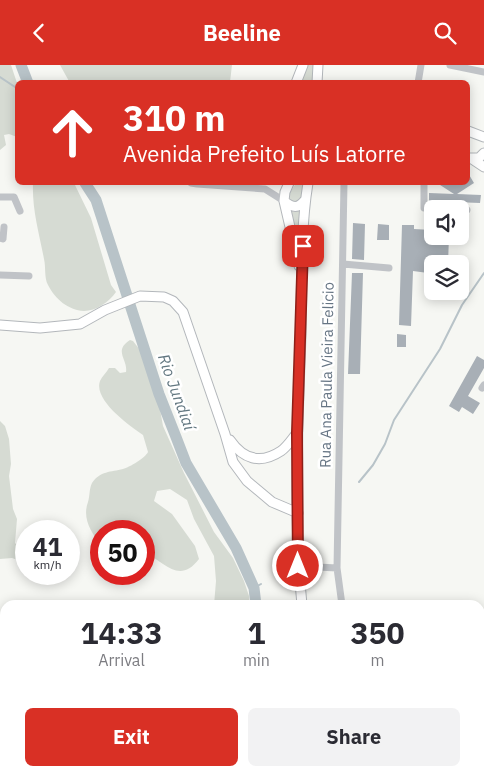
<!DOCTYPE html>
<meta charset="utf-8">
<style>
body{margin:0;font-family:"IBM Plex Sans",sans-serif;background:#f2f2f3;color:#2b2b33;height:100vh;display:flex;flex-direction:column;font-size:19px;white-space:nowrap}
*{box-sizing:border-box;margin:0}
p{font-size:16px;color:#7c7c81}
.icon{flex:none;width:28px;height:28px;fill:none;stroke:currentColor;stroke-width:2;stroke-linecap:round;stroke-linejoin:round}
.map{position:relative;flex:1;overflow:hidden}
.details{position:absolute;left:0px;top:535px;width:485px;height:176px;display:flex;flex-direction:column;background:#fff;border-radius:15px 15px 0 0;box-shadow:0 2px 12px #0003}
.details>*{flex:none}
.top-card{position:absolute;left:15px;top:15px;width:455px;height:105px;border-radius:8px;box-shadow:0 2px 12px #0003;background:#d93025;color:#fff;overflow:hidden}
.buttons{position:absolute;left:424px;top:135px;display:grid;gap:10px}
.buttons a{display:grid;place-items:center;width:45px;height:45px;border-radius:8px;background:#fff;box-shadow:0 2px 12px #0003;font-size:25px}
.speed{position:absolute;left:15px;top:455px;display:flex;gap:10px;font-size:25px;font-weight:700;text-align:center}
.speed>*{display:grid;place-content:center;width:65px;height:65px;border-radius:50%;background:#fff;box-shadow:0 2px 12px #0003;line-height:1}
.speed small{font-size:12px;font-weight:400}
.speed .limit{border:8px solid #d22;background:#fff;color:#111}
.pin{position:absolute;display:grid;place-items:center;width:42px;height:42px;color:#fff;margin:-21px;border-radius:10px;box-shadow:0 2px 8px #0006}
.me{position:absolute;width:55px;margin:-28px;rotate:0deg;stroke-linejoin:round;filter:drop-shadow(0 0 4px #0008)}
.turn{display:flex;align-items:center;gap:18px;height:105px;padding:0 25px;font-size:22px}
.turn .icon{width:65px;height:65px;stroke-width:2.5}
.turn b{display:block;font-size:35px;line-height:42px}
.eta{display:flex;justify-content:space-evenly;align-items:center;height:85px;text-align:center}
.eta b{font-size:30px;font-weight:700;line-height:35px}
.cta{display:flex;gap:10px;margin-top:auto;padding:10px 25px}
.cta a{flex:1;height:58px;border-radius:8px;background:#d93025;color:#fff;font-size:20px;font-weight:700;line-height:58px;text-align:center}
.cta a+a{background:#f2f2f3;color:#2b2b33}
header{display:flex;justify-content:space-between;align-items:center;height:65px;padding:0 25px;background:#d93025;color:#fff;font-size:22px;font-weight:700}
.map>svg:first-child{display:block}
.green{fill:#d6dbd3}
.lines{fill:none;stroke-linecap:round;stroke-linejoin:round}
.stream{stroke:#b8c3c8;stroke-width:2}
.river{stroke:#b8c3c8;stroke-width:11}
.building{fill:#a8afb6}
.major-casing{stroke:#b3b7bb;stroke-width:11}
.minor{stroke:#c0c3c7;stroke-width:7}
.major{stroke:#fff;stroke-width:9}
.route-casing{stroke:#8d1f18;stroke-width:12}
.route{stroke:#d93025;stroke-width:9}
.labels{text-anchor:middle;stroke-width:5;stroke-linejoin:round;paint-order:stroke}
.street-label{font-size:15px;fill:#667584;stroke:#fff}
.water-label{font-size:16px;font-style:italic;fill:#627780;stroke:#fff}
</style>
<header><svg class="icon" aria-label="back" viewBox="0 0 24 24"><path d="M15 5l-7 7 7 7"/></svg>Beeline<svg class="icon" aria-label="search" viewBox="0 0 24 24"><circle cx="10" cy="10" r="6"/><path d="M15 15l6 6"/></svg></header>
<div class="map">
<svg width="484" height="711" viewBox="0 0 484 711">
<rect width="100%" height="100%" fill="#f6f7f3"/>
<path class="green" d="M0,0h11l6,18v54l-8,-3 -5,1 2,10 -6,5z
M60,0h172l-2,17 -160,1z
M307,0h6v17l-13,1z
M33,118h41l17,35 20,67 5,7c-7,10 -20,19 -32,19 -16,-1 -29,-12 -36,-26 -4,-7 -2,-18 -4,-26 -5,-27 -12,-49 -11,-76z
M296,118h9l-2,15 -5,4h-6l-3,-4v-4z
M301,145v43l-13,-40z
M130,275l3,1 7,9 14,26 9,50 21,47 30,59 19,26 11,23 5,15v9h-35l2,-24 -2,-25 -20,-37 -7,-19 -17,-11 -13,2 -3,10 18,13 23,32 4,13c-20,26 -34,3 -55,-7v-21h-43v13c-10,-11 -19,-26 -13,-42 2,-6 1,-13 4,-19 8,-12 19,-11 31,-14 7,-2 22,-11 25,-17l-5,-17c-13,-9 -50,-35 -43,-54 2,-5 7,-9 9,-13h6l5,5 6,-1c2,-13 -13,-21 4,-32z
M0,356l5,5 4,13 2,25 -2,12 4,33 4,10 -2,24 11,11v9l-14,-5 -12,1z
M113,706h50l-1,5h-52z
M287,706h30l1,5h-30z"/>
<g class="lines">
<path class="stream" d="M0,12l18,12
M359,417l14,-17 12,-21 9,-24 46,-71 22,-44 22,-32
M254,523l7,-4"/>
<path class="river" d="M21,0l7,18
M85,118l11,17 63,194 17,43 10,26 50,85 18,40 2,17
M204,711l2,-5"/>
</g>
<path class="building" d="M468,108l6,10 -17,11 24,1 -1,8 -51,-2v-8l25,1 -17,-11h31z
M353,158l12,1 -1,36 -12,-1z
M378,159l11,1v15h-12z
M402,160h12v4l18,1v6h17l-1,28 -18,-4 -2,13 -15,-2 -2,55 -12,-1z
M352,208h11l-3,101h-12z
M397,269l9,1v12h-9z
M477,291l7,4v8l-16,28 12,7 -7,11 -11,-7 -3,5 -10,-6z"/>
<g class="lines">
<g class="major-casing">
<path id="major" d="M296,18l7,-18
M317,18l1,-18
M468,66l16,6
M468,93h11l5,-5
M472,94l12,8
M289,118l-4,9 -1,9 15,65
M284,136c9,7 14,8 21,-1
M0,260l40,3 40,-4 25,-14 35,-14 24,1 9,4 10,11 42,122 8,28 14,19 25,21 26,11
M230,375c13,19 30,25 51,11 6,-4 11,-12 16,-18
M302,540c-9,-89 -4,-181 -1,-270 1,-51 -1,-103 7,-152
M320,706v5"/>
</g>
<path class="minor" d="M450,0l34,7
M418,18l3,-18
M191,118l6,1 68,5 19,12
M424,118v25l24,1
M0,132h14l6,14
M460,144l7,1
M0,173l3,1 1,-12
M343,199l46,4
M0,210l29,1
M482,323l2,-3
M298,501l39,2 5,37
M337,503l7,-385
M362,706l1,5"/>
<use href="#major" class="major"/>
</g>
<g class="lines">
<g class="route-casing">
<path id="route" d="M298,501l-1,-133 6,-187"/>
</g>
<use href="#route" class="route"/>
</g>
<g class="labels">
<g class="street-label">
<text transform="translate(327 310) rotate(-89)" y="5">Rua Ana Paula Vieira Felicio</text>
</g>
<g class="water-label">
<text transform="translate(177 327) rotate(70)" y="6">Rio Jundiaí</text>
</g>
</g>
</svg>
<div class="buttons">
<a><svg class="icon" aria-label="sound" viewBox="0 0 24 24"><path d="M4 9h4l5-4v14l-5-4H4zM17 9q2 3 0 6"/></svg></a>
<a><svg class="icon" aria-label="layers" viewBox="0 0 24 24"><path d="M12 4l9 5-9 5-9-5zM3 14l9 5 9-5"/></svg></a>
</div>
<div class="speed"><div>41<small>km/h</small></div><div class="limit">50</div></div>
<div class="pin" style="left:303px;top:181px;background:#d93025"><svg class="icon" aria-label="arrive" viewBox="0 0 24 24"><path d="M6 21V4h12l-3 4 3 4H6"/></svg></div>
<svg class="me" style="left:298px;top:501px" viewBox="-20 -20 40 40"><circle r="17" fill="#d93025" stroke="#fff" stroke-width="3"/><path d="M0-11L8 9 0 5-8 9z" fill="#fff"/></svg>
<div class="top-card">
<div class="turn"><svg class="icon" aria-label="ahead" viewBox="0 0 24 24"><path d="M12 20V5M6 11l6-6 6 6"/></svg><div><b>310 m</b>Avenida Prefeito Luís Latorre</div></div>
</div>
<section class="details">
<div class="eta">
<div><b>14:33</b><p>Arrival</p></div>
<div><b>1</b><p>min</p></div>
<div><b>350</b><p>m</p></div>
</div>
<div class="cta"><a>Exit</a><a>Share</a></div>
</section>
</div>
